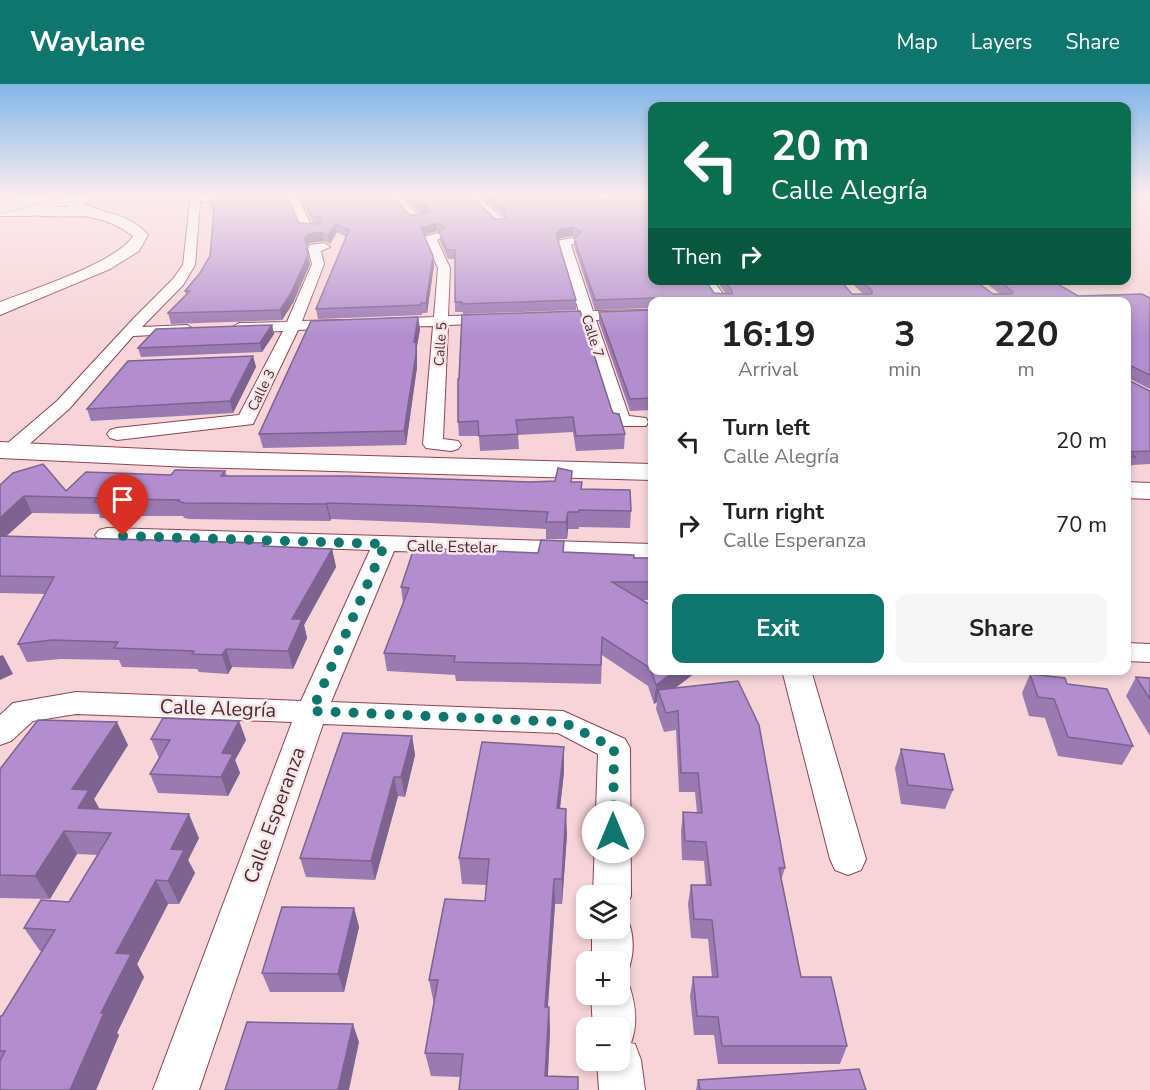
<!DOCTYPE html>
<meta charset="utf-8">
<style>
body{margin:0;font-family:"Nunito Sans",sans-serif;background:#f6f6f6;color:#222;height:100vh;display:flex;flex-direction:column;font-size:22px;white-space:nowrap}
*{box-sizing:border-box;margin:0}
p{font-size:20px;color:#767676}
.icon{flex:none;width:33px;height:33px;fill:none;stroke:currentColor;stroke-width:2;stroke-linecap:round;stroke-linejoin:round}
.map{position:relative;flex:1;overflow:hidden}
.drawer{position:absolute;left:648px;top:213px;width:483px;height:378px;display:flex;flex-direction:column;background:#fff;border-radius:12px;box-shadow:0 3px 9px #0003}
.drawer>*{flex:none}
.guide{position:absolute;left:648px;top:18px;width:483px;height:183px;border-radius:12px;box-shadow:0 3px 9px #0003;background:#0b6e4f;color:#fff;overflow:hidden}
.tools{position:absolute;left:576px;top:801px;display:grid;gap:12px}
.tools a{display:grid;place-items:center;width:54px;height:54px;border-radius:12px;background:#fff;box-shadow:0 3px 9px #0003;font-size:30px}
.pin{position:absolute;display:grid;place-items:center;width:51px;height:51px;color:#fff;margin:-62px -26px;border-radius:50% 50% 50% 0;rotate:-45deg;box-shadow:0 0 6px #0007}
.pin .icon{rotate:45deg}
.me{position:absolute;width:66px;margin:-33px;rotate:0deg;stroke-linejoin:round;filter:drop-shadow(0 0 4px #0008)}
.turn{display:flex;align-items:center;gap:21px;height:126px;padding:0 24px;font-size:27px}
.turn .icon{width:78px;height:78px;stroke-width:2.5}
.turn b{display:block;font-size:42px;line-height:51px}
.then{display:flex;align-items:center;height:57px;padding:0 24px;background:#0003;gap:12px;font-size:22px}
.eta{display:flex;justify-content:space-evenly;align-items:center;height:102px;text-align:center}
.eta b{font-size:36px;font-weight:700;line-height:42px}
.button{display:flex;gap:12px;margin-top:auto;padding:12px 24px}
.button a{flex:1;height:69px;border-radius:12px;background:#0f766e;color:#fff;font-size:24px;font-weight:700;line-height:69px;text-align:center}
.button a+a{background:#f6f6f6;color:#222}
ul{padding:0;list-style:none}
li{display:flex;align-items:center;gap:18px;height:84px;padding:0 24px}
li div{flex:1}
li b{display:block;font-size:22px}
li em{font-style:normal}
header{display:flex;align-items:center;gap:36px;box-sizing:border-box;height:84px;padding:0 30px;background:#0f766e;color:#fff}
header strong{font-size:28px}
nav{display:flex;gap:33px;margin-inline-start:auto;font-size:21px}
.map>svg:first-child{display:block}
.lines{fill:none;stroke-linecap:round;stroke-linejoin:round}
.street-casing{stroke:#8d4453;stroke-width:2}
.secondary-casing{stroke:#8d4453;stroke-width:2}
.primary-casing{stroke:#8d4453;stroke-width:2}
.highway-casing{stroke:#8d4453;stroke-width:2}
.street{fill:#fff;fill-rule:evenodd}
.secondary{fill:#fff;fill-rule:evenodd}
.primary{fill:#fff;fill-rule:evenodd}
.highway{fill:#fff;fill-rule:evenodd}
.highway-bridge-casing{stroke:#8d4453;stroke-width:15;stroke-linecap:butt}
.highway-bridge{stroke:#fff;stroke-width:14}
.wall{fill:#997ab1}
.shaded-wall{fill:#7d6390}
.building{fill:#b28ece;stroke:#7d6390;stroke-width:1.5}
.route{stroke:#0f766e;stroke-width:10;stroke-dasharray:0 18}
.labels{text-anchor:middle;stroke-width:5;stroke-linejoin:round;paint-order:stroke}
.far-street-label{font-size:14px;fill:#4b2a30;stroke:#f8e6e8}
.street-label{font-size:16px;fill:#4b2a30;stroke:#f8e6e8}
.near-street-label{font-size:20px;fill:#4b2a30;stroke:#f8e6e8}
</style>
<header>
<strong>Waylane</strong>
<nav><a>Map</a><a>Layers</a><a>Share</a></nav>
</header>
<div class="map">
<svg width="1150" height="1006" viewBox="0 0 1150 1006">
<rect width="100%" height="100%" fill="#f7d4d8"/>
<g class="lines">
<g class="street-casing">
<path id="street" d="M202,111h34l-5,3 -31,4 -5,63 -12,20 -41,42 45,-2 8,5 -3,3 -59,3 -64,73 -52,46h-14l-3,-4 3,-4 54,-46 77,-83 39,-39 10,-14 7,-63 5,-6z
M287,111h10l14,30 9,1v4h-17z
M389,111h10l20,21 6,-1 5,3 -5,3h-13z
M467,111h10l28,26v4h-8z
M600,111h10l-5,11 -4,1 -5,-3z
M438,149l6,3 -7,4 13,28 -2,48 48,-1 7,4 -7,4 -48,2 -5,114 15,2 3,4 -3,4 -7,2 -25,-3 -3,-4 10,-118 -47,1 -7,-4 7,-4 48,-2 4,-49 -14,-31z
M573,154l6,3 -8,4 22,66 59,-1v8l-56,2 33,96 17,2 2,4 -2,4h-31l-2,-4 -31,-102 -34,1 -7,-4 7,-4 31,-1 -21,-70 2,-2z
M324,159l6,4 -9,4 3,13 -22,57 41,-1 7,4 -7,4 -45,2 -45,94 -136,16 -7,-2 -3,-4 3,-4 7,-2 122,-13 44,-84 -44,2 -8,-5 8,-5 48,-1 25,-58 -4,-16 2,-3z
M700,196h13l16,22h-14z
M107,444l545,16v14l-258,-7 -63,151 232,9 62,28 5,9 1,148 -6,12 -5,2v-14h-27l5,-142 -40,-21 -235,-9 -124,366h-46l139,-368 -216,-8 -43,7 -22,20 -11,4v-30l13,-12 63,-11 225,9 69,-151 -271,-10 -4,-5 4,-5z
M1126,559l24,1v18l-24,-1z
M782,586h29l55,189 -5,11 -13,5 -13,-5 -5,-11z
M620,829l6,2c9,20 9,41 0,61l-4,1 5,2c8,21 12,43 4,64l4,1 6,16 4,30h-46l-2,-30h23v-32h-27l-2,-34h29v-32h-28v-34h28z"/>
</g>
<g class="secondary-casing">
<path id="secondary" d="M60,123c29,1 69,4 88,28l-9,16 -29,18 -110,46v-13c31,-12 118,-40 133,-66 -13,-10 -27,-16 -43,-19 -14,-2 -58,2 -65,-5l7,-4z
M0,358l190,9 462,13v16l-462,-13 -190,-9z
M1126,398l24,1v16l-24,-1z"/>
</g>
<g class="primary-casing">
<path id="primary" d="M0,124h32l7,4 -7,4h-32z"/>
</g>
<g class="highway-casing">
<path id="highway" d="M73,111h18l-1,4 -7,5 28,10 2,3 -2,3h-10l-32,-12 -1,-3 -45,7 -7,-4c9,-8 43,-9 57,-13z"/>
</g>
<use href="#street" class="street"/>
<use href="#secondary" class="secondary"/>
<use href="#primary" class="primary"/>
<use href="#highway" class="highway"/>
<g class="highway-bridge-casing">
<path id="highway-bridge" d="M0,123l43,-12"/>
</g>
<use href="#highway-bridge" class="highway-bridge"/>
</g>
<path class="wall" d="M215,111l84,28 16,1 -2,-1 -14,-28h93l17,20h15l3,-1h-7l-18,-19h68l25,24h11l-26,-24h118l-2,4 56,81 62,13 12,1 -10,-14h124l12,14h11l-14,-14h125l19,14h7l-18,-14h69l27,16 72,2v91l-20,-10v2l20,10v73l-18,1 -3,5h-3v-168h-474v6l-57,2 -21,-64v-8l1,-1 -2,-1 -13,2 -2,2 18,60v10l-113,4v-2h-8v-53h-7l-8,-18v-9l-3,-1 -13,4 10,30 -7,48h-5v2l-104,4 -2,-10 30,-72 -9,-5 -7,12 -6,-3 -14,2 -4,4 4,17 -17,39 -11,17 -111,4 -3,-11 18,-18 -1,-4 15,-18 10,-17z
M652,226v100l-22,1 -31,-89v-10z
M418,233l2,12 -3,17v21l-11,78 -143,3 -4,-14z
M272,241l2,9 -12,18 -121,5 -3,-9z
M253,272l3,11 -23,46 -142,8 -4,-12z
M611,324l14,26 -1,15 -48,2 -3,-19 -55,3 1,14 -39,2 -1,-15h-20l-1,-14z
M225,387l2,5 303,6h42l10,7 49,22 -1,17 -51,-1v2h-11l-1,10h-21v-10l-116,-6 -99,-4 -1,2 -141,-2 -5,-1 -1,-2h-51l-2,3 -30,-1 -1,-4 -67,-1 -26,23 259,7v3l67,3 4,18 -32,58 3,13 -14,31 -61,-2 -4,7 -29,-2 -2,-3 -75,-2 -3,-7 -58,-1 -34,3 -9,-18 27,-50 -45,-1v-108l66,6 105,-16z
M564,457v11l70,6h18v42h-10l33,88 110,180 -4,12 20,97 46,69 -7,18h-122l-4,-29h-20l-4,-39 3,-19h19l-4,-38 -17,-1 -3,-34 3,-19h15l-2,-24 -22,-1 -1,-28 2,-20 14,1 -2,-21h-16l-3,-62 -12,2 -8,-23 1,-7 -3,2 -6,-18 -46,-31 -1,29 -145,-3 -1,-6 -68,-4 -3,-18 19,-50 -2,-16 137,-34z
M1030,590l37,10 66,62 -11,19 -64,-9 -13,-38 -16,-2 -7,-23z
M1136,593l14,1v58l-24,-40z
M239,637l7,19 -11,20 5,13 -12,23 -70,-3 -8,-19 9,-16 -8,-19z
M412,652l3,19 -10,42 -7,-1 -23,84 -69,-3 -6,-19z
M128,661l-34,54 5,10 100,29 -11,22 7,13 -16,31h-11l-31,60 7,13 -27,56 2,2 -23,55h-96v-74h2l40,-65h-2l-16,-23 45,-26 29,-47 -21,-1 -27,45 -50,-1v-129z
M564,663v25l-4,36 7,26 -5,70h-7l-7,103h1l1,24 -2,45 -88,1 -29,-1 -6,-23 9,-49 -5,-24 56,-79 1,-16 -24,-1 -3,-26z
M901,665l52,41 -8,19 -44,-5 -6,-36z
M354,824l5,19 -15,65h-74l-8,-19z
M698,996l168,10h-170z"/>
<path class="shaded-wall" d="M211,121h3l2,8h-3z
M425,121l1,8 -6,1 -1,-8z
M437,139v8l-15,5 -1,-8z
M336,140l1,8 -7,12 -2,-8z
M573,143v9l-13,2 -4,5v-9l4,-5z
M322,148l2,9 -14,2 -4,4 -1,-9 3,-4z
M308,171l2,9 -17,39 -11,17 -2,-10z
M433,172l1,9 -7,48 -1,-10z
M418,233l2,12 -3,17v21l-11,78 -2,-14 10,-89z
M272,241l2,9 -12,18 -2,-9z
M253,272l3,11 -23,46 -3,-12z
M24,412l8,17 -32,29v-24z
M126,415l6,17 -2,3 -7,-17z
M327,419l4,16 -1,2 -4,-17z
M568,428v17l-1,10 -1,-17z
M332,465l4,18 -32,58 3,13 -14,31 -5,-18 4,-32z
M226,565l6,18 -4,7 -6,-19z
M3,571l10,19 -13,6v-24z
M676,586h23l-38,29 -3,-9 -1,12 -3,2 2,-19z
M239,637l7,19 -11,20 5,13 -12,23 -7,-19 1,-24z
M117,638l11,23 -34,54 8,14 -24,-5 -6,-19z
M412,652l3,19 -10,42 -4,-20z
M564,663v25l-7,62v-26z
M394,693l4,19 -23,84 -4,-19z
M566,725l1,25 -5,70v-25z
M189,730l10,24 -11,22 7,13 -16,31 -11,-23 3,-32z
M64,747l13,23 -27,45 -15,-23z
M554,795l1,25 -9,127 -1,-24z
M156,796l12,24 -31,60 7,13 -27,56 2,2 -23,55h-26l46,-137z
M354,824l5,19 -15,65 -6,-18z
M549,923l1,24 -3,59 -2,-14z
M353,940l6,18 -10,48h-11z"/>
<path class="building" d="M211,111h75l13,28 20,1 2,-6 -10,-3 -10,-20h91l17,20h15l7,-4 -6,-6 -6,1 -11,-11h62l25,24h11v-8l-18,-16h107l-1,2 6,4 7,-2 2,-4h43v85h53l9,13 18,1v-3l-8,-11h116l12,14h20v-3l-11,-11h113l19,14h18l2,-2 -15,-12h53l27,16 64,-2 8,4v77l-21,-10 1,16 20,10v60l-21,1 6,5h-9v-155h-472v-4l-59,2 -21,-62 7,-6 -8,-5 -13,2 -4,5 20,66 -114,4v-2h-7v-52h-8l-8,-18 6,-5 -8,-4 -16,5 12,28 -7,47h-5v2l-105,4 33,-79 -13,-6 -8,12 -6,-4 -14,2 -3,4 3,17 -17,38 -11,17 -112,3 22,-22h-5l15,-18 10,-17 4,-46v-5h-3z
M652,226v88l-22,1 -31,-87z
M580,227l31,97 2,5 6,1 6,20 -49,2 -3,-19 -57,3 2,14 -39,2 -1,-15 -20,1v-43h1l3,-64z
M418,233l-4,25h2v12l-12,77 -145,3 52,-113z
M272,241l-12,18 -122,5 18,-19z
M253,272l-23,45 -143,8 41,-48z
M43,380l23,27 20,-19 85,3 4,-5 50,1 -4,5h130l179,6 25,-1 3,-13 14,3 -1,11h11l-1,7 49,1 1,21 -52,-1v2h-11l-2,10h-20l2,-10 -120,-6 -101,-3 -1,1 -142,-1 -6,-2 2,-1 -54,-1 -3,3h-29l3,-4 -73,-2 -24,22v-33l13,-12z
M0,452l265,7 -2,3 69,3 -40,70h10l-14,32 -62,-2 -4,6 -30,-1 2,-3 -80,-3 4,-6 -66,-2 -34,4 36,-67 -54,-1z
M541,456l23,1 -1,11 71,3v3h18v24h-40l40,24v64h24l-20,15 -6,-17 -48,-31 -1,28 -147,-3 1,-6 -71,-3 25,-65 -8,-1 13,-39 124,5z
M1030,590l35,4 2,6 40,5 26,57 -65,-9 -14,-38 -16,-2z
M1136,593l14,1v21z
M738,597l21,44 26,143h-6l22,109h30l16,69h-125l-4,-29 -21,-1 -4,-39h25l-6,-57 -18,-1 -3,-34h20l-5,-43 -21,-1 -2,-29 19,1 -4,-40h-17l-3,-62 -12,2 -8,-23z
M163,634l76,3 -17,32 11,1 -12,23 -71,-3 20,-34 -19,-1z
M38,636l79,2 -45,67 17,1 -11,18 111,6 -18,35 13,1 -16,31 -12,-1 -40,73 15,1 -30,59h3l-34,77h-70v-29l5,-10h-5v-35h2l53,-86 -31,-2 17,-28 28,2 42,-69 -47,-2 -29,45 -35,-1v-106z
M343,649l69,3 -11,41h-7l-23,84 -71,-3z
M482,658l82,5 -7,61 9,1 -4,70h-8l-9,128h4l-4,69 33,1v13h-119l4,-36 -38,-1 13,-73h-9l16,-81 40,2 4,-42 -30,-1z
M901,665l43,5 9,36 -45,-5z
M282,823l72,1 -16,66 -76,-1z
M247,938l106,2 -15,66h-113z
M859,985l7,21h-166l-2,-10z"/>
<linearGradient id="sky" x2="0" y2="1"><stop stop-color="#82b6e8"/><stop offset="0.44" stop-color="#fbeced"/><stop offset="1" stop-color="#fbeced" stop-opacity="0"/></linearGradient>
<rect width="1150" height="252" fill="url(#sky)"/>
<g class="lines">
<path class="route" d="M123,452l262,8 -73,167 251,11 51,26 -1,84"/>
</g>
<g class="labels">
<g class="far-street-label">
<text transform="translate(593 252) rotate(72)" y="5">Calle 7</text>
<text transform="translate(440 260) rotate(-86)" y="5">Calle 5</text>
<text transform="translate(261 306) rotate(-64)" y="5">Calle 3</text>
</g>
<g class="street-label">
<text transform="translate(452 462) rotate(1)" y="6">Calle Estelar</text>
</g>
<g class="near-street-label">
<text transform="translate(218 624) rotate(2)" y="7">Calle Alegría</text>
<text transform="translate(274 731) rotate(-70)" y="7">Calle Esperanza</text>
</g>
</g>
</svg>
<div class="tools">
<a><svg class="icon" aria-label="layers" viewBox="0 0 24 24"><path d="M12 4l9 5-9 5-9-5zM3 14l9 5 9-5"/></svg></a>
<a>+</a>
<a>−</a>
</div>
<div class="pin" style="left:123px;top:452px;background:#d93025"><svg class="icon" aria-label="arrive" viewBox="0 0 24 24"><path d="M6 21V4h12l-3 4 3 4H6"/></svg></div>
<svg class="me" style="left:613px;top:748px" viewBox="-20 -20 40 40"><circle r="19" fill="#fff"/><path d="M0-13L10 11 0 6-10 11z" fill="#0f766e"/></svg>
<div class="guide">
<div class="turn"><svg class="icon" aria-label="left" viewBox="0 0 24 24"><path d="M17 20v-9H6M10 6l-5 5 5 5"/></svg><div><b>20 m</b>Calle Alegría</div></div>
<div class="then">Then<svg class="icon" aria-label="right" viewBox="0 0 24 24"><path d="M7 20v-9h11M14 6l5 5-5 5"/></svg></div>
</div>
<section class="drawer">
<div class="eta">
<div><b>16:19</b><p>Arrival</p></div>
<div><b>3</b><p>min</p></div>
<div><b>220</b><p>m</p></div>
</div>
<ul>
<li><svg class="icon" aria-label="left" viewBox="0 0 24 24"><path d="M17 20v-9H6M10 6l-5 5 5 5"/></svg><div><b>Turn left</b><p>Calle Alegría</p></div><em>20 m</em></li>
<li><svg class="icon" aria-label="right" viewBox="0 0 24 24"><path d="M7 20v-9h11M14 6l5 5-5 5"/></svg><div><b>Turn right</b><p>Calle Esperanza</p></div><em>70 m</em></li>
</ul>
<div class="button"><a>Exit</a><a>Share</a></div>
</section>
</div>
